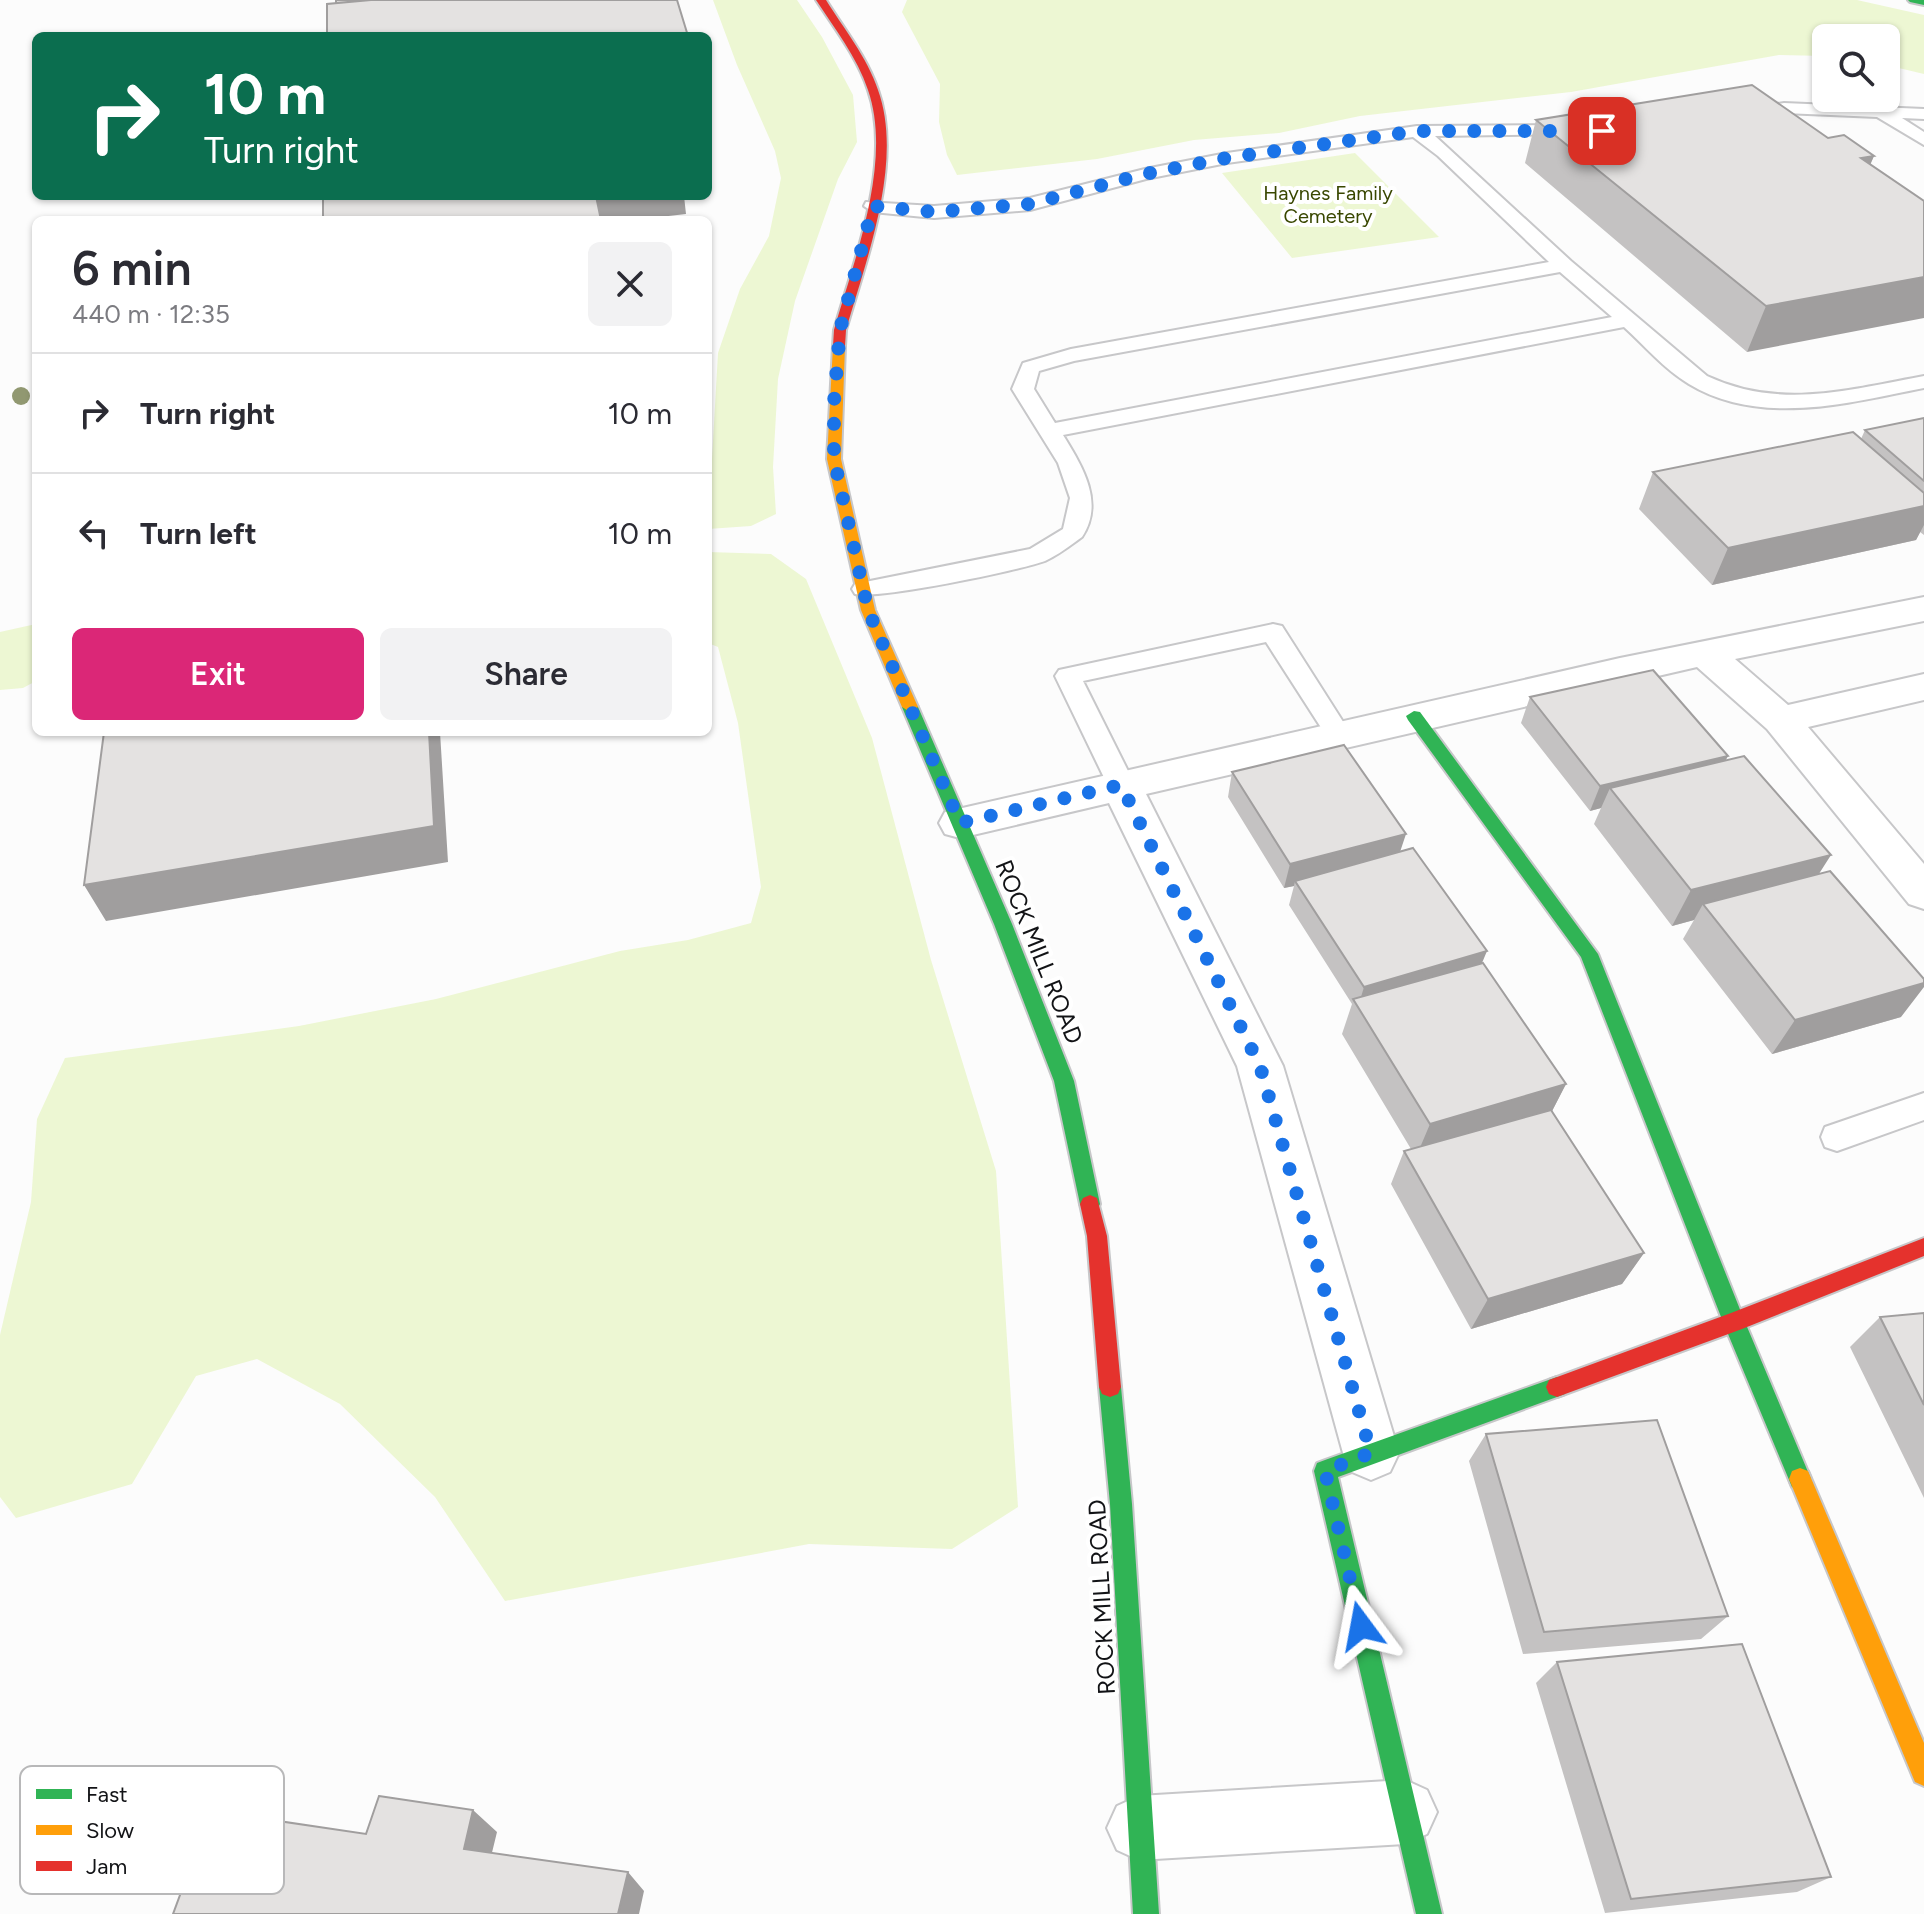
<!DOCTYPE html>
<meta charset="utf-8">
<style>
body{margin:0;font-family:Figtree,sans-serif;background:#f2f2f3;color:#2b2b33;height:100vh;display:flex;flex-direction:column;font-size:30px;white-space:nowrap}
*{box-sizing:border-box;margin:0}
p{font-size:26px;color:#7c7c81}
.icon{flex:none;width:44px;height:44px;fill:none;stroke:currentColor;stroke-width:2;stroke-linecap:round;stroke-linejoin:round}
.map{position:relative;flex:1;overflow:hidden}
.drawer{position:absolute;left:32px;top:216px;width:680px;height:520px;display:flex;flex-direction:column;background:#fff;border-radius:12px;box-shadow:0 2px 6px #0004}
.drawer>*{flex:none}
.top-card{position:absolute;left:32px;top:32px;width:680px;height:168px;border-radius:12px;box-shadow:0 2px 6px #0004;background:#0b6e4f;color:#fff;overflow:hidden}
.buttons{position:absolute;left:1812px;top:24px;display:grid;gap:16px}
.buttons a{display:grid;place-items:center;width:88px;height:88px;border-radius:12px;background:#fff;box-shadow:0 2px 6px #0004;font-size:40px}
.pin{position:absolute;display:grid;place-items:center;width:68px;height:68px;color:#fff;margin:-34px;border-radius:16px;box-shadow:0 4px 12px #0006}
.me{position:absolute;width:88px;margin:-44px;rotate:347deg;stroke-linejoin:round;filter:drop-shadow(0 0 6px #0008)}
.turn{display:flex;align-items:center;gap:28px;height:168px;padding:0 40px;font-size:36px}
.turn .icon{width:104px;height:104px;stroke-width:2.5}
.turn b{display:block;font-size:56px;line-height:68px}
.round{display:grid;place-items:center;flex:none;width:84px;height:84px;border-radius:12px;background:#f2f2f3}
.headline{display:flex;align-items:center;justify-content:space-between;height:136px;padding:0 40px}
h1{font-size:48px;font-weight:600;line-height:60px}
.cta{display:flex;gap:16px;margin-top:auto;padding:16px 40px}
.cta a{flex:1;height:92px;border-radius:12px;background:#db2777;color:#fff;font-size:32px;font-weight:600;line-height:92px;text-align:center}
.cta a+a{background:#f2f2f3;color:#2b2b33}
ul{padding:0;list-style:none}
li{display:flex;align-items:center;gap:24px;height:120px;padding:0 40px;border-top:2px solid #e1e1e2}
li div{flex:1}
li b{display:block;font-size:30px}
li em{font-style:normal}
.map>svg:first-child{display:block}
.green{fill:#edf7d3}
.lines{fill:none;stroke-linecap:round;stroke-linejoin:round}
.lane-casing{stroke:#c7c7c9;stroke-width:4}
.street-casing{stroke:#c7c7c9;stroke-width:4}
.fast-casing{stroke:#c7c7c9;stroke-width:4}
.slow-casing{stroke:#c7c7c9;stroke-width:4}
.jam-casing{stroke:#c7c7c9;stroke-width:4}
.lane{fill:#fff;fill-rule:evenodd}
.street{fill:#fff;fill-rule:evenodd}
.fast{fill:#30b455;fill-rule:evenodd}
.slow{fill:#ff9f0a;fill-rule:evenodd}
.jam{fill:#e5322d;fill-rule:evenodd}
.tree{fill:#919871}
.wall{fill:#c4c2c2}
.shaded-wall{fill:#a09e9e}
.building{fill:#e4e2e1;stroke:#a09e9e;stroke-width:2}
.route{stroke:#1a73e8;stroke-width:14;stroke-dasharray:0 25.2}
.labels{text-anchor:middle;stroke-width:8;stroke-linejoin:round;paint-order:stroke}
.far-park-label{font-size:20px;fill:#394700;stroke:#fff}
.street-label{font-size:24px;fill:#121316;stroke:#fff}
.key{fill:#fff;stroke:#b8b8b9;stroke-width:2}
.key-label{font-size:22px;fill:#121316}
</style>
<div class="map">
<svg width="1924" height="1914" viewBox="0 0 1924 1914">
<rect width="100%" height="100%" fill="#fcfcfc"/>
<path class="green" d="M713,0h84l25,37 31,58 4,47 -19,37 -43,122 -17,78 -5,88 3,47 -25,12 -43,3 10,-176 22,-64 29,-53 12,-58 -6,-27 -38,-86z
M907,0h950l67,15v59l-38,-9v-27h-60v18l-47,-1 -208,37 -211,24 -81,17 -85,7 -97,19 -140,16 -10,-20 -8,-33 1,-38 -38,-72z
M1355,153l84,84 -147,21 -70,-85z
M708,552l63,2 35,25 66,159 59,222 65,211 22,336 -66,42 -143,-5 -304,57 -70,-104 -95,-93 -83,-45 -61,17 -64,108 -116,34 -16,-21v-162l31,-133 6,-83 28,-61 234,-32 137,-27 184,-48 68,-11 63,-17 10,-36 -23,-164 -20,-76 -10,-4z
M36,624v57l-13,7 -23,2v-58z"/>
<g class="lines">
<g class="lane-casing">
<path id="lane" d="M1784,103l140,6v10l-22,-1 22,14v13l-47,-28 -93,-4 -38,6 -9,-5 9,-5z
M1575,125l6,1 3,4 -3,4 -146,2 136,125 136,115c73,34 141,14 217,0v12c-76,15 -164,39 -235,-4 -25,-15 -44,-38 -65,-57l-561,108c19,31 42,67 19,102 -11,8 -24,18 -37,24 -24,9 -168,39 -190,33l-3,-5 3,-5 175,-35 33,-20 7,-31 -12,-35 -46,-74 11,-26 48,-14 478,-87 -111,-106 -25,-19 -186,26 -81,16 -116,31 -96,8 -61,-6 -9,-6 2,-4 68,4 96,-8 115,-29 82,-16 190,-27zM1560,272l52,45 -557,106 -21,-34 5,-18 35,-10z
M1273,624l9,2 65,102 4,6 -4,6 -9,3 -9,-3 -63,-98 -183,39 52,104 -4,7 -10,3 -10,-3 -56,-116 4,-6z
M1924,1093v27l-87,31 -12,-4 -4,-10 4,-10z"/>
</g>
<g class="street-casing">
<path id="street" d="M1924,597v24l-189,38 53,46 136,-31v26l-116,27 116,137v45l-15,-5 -142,-175 -70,-62 -551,127 137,272 116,387 -9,19 -19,8 -19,-8 -9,-19 -106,-387 -128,-263 -149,35 -15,-4 -6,-11 6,-11 675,-154z
M1405,1780l22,10 10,22 -10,22 -22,10 -266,16 -22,-10 -10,-22 10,-22 22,-10z"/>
</g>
<g class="fast-casing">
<path id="fast" d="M1908,0h16v5l-14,-3z
M910,702l8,5 94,217 62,157 26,123 -3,6 -7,3 -7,-3 -3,-6 -26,-123 -60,-157 -92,-217z
M1414,711l6,1 178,242 147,368 66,157 -3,8 -8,3 -8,-3 -69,-165 -142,-365 -173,-237 -2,-4z
M1110,1377l8,3 3,7 11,117 27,410h-26l-23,-410 -11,-117 3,-7z
M1557,1377l8,3 3,7 -3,7 -227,83 104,437h-26l-102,-443 3,-8 8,-3z"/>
</g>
<g class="slow-casing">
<path id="slow" d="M839,342l6,4 -4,113 34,151 43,97 -8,5 -8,-5 -41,-97 -34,-151 6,-113z
M1800,1468l8,3 116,272v43l-9,-4 -126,-303 3,-8z"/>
</g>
<g class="jam-casing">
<path id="jam" d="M816,0h10c18,29 41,57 52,90 26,72 -12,170 -32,240l-1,16 -6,4 -6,-4 1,-16c20,-70 59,-168 34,-240 -11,-33 -33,-61 -52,-90z
M1090,1195l7,3 10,38 14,151 -3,7 -8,3 -8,-3 -3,-7 -12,-151 -7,-32 3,-6z
M1924,1238v18l-182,73 -185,68 -8,-3 -3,-7 3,-7 182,-67z"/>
</g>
<use href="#lane" class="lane"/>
<use href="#street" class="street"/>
<use href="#fast" class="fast"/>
<use href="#slow" class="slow"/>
<use href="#jam" class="jam"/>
</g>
<circle class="tree" cx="21" cy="396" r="9"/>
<path class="wall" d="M1536,120l292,18 46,18 -4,8 -123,188 -222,-189z
M1924,418v117l-4,-3 -4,8 -204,45 -73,-76 14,-37 208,-33 4,-9z
M1530,697l195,64 94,113 82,143 -129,37 -89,-115 11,-19 -22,6 -78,-102 7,-16 -11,3 -69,-88z
M1232,772l169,80 165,232 -14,27 92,142 -22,31 -151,45 -80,-145 13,-33 7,-2 -69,-115 10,-30 -63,-99 5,-19 -10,2 -56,-91z
M1924,1313v185l-74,-151 30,-30z
M1486,1434l242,182 -27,23 -178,15 -54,-193z
M1557,1662l274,215 -34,15 -192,21 -69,-230z"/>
<path class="shaded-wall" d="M1874,156l-19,44 6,-42z
M596,196h88l2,18 -44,5v1h-42z
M1924,277v41l-177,34 19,-46z
M1924,506v19l-8,15 -204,45 16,-37z
M429,732h11l8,130 -342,59 -22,-36z
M1728,756l-13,25 -105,7 -9,20 -11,3 10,-25z
M1406,834l-8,24 -103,23 -1,5 -10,2 6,-24z
M1831,855l-23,36 -105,13 -9,16 -22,6 19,-36z
M1487,951l-10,24 -119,32 6,-20z
M1924,983v4l-23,30 -129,37 23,-34z
M1566,1084l-17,33 -133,40 14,-33z
M1644,1253l-22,31 -151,45 17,-30z
M473,1810l24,22 -9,37 -24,-20z
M628,1872l16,19 -5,23h-21z"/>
<path class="building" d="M336,0h35l-35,3z
M371,0h306l11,36h-361v-32z
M1752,85l76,53 16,-3 30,21 -13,2 63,43v76l-158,29 -230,-186z
M323,196h273l5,24h-278z
M1924,418v63l-59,-51z
M1853,432l71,61v13l-196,42 -75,-76z
M1653,670l75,86 -128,30 -70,-89z
M104,732h325l5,94 -350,59z
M1344,745l62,89 -116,30 -58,-92z
M1744,756l87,99 -140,35 -81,-102z
M1413,848l74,103 -123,36 -69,-106z
M1830,871l94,108v4l-129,37 -92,-116z
M1483,963l83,121 -136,40 -77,-125z
M1551,1110l93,143 -156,46 -84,-148z
M1924,1313v92l-44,-88z
M1657,1420l71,196 -184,16 -58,-198z
M1742,1644l89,233 -200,22 -74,-237z
M379,1796l94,14 -9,39 164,23 -10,42h-445l38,-103 155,23z"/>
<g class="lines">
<path class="route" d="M1361,1626l-36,-155 46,-18 -111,-387 -139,-281 -161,38 -92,-213 -34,-151v-57l6,-72 33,-124 61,6 96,-8 115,-30 82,-16 190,-27h185"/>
</g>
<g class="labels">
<g class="far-park-label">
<text x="1328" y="200">Haynes Family<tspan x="1328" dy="23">Cemetery</tspan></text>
</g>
<g class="street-label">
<text transform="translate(1039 952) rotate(68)" y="8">ROCK MILL ROAD</text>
<text transform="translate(1102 1597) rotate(-93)" y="8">ROCK MILL ROAD</text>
</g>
</g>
<rect x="20" y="1766" width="264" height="128" rx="12" class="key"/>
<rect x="36" y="1789" width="36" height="10" fill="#30b455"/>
<rect x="36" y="1825" width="36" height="10" fill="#ff9f0a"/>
<rect x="36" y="1861" width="36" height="10" fill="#e5322d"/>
<g class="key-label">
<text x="86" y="1802">Fast</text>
<text x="86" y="1838">Slow</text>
<text x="86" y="1874">Jam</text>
</g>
</svg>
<div class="buttons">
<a><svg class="icon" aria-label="search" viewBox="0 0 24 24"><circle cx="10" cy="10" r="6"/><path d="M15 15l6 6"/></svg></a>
</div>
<div class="pin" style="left:1602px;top:131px;background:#d93025"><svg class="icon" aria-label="arrive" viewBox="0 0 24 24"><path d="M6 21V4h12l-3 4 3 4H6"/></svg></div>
<svg class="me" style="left:1361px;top:1626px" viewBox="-20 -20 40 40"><path d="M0-17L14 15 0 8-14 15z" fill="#1a73e8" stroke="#fff" stroke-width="4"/></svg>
<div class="top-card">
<div class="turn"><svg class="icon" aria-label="right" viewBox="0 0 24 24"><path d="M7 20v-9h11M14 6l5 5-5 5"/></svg><div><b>10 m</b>Turn right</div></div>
</div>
<section class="drawer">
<div class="headline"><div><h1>6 min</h1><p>440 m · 12:35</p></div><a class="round"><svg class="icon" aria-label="close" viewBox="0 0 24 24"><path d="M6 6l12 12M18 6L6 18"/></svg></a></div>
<ul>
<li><svg class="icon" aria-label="right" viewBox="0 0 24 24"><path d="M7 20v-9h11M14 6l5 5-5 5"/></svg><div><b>Turn right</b></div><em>10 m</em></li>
<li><svg class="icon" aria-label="left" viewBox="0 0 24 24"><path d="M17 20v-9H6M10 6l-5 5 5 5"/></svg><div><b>Turn left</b></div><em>10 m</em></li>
</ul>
<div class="cta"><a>Exit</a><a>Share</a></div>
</section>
</div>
